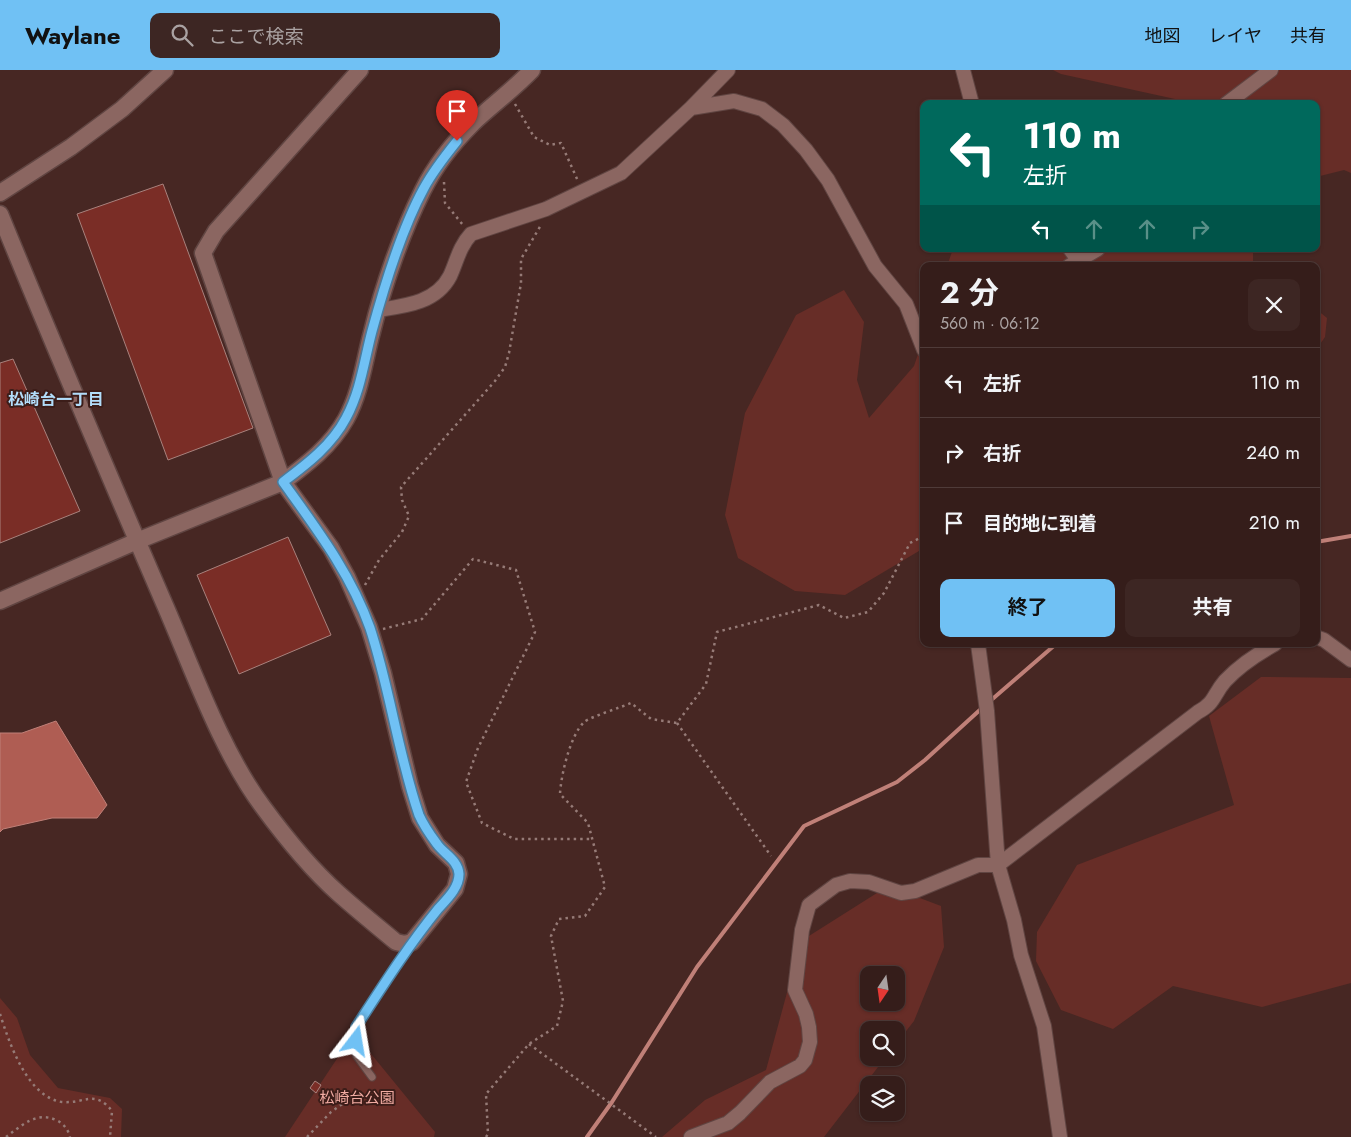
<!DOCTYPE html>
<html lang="ja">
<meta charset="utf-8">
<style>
body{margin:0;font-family:Jost,"Noto Sans JP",sans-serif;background:#3d2623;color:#f1f3f6;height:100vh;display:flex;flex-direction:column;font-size:19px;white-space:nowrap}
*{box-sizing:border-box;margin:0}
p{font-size:16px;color:#aaa2a2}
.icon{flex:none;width:28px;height:28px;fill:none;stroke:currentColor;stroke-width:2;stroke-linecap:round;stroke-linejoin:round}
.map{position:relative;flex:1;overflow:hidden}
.panel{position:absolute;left:920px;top:192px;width:400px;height:385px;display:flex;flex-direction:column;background:#351d1a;border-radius:10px;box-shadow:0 1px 4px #0004,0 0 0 1px #4f3b39}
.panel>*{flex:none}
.banner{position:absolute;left:920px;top:30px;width:400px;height:152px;border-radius:10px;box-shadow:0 1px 4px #0004,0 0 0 1px #4f3b39;background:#00695c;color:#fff;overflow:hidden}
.needle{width:32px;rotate:193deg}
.buttons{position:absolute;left:860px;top:896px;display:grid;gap:10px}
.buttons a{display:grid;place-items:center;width:45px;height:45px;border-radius:10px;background:#351d1a;box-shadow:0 1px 4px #0004,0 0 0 1px #4f3b39;font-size:25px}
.pin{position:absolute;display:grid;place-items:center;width:42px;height:42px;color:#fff;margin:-51px -21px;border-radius:50% 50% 50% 0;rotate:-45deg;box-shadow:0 0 5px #0007}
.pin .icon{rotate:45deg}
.me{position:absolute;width:55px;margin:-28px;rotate:14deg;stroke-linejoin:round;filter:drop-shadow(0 0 4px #0008)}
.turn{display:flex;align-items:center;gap:18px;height:105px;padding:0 20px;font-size:22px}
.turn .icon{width:65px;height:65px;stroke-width:2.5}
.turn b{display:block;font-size:35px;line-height:42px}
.lanes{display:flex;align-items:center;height:48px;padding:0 20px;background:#0003;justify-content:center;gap:25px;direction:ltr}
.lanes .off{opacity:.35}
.round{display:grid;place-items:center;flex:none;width:52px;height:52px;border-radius:10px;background:#3d2623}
.headline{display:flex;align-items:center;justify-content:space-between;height:85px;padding:0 20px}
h1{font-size:30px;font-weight:700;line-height:38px}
.primary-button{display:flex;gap:10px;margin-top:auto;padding:10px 20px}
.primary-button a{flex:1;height:58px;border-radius:10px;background:#70c1f4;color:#111;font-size:20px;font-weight:700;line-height:58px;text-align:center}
.primary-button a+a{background:#3d2623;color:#f1f3f6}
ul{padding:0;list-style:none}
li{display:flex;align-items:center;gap:15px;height:70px;padding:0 20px;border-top:1px solid #4f3b39}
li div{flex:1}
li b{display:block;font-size:19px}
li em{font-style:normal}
header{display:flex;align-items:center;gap:30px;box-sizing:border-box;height:70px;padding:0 25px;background:#70c1f4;color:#111}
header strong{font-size:24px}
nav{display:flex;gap:28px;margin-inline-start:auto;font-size:18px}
.search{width:350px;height:45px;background:#3d2623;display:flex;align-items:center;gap:12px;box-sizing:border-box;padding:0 18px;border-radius:10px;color:#aaa2a2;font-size:19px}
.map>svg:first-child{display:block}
.green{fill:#672d27;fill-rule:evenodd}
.water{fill:#af5d53;stroke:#c08078}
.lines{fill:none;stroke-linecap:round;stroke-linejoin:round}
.stream{stroke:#c08078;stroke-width:4}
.building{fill:#7a2d26;stroke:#a9827d}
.service-casing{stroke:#604542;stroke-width:9}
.minor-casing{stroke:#604542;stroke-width:16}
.tertiary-casing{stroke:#604542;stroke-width:19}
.path{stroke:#967b77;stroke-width:2.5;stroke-dasharray:2.5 4;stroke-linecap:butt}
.service{stroke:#8b6661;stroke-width:7}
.minor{stroke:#8b6661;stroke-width:14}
.tertiary{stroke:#8b6661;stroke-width:16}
.route-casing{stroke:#497d9f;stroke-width:12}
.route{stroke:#70c1f4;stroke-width:9}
.labels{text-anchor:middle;stroke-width:4;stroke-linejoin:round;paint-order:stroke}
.park-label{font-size:15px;fill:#f1aba2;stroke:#3c1d19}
.neighbourhood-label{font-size:16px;font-weight:bold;fill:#b2ddfa;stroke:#3c1d19}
</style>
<header>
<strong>Waylane</strong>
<div class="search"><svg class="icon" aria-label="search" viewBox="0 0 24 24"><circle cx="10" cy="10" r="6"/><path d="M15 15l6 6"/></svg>ここで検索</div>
<nav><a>地図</a><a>レイヤ</a><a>共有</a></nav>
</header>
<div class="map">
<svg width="1351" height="1067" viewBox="0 0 1351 1067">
<rect width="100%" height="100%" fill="#472723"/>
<path class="green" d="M1053,0h298v103l-7,-3 -28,7v-73h-137l-4,-5 -114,-25z
M953,179h123l1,2 53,1 4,-3h119v12l6,5h-312z
M844,220l20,32 -7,58 12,38 45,-52 10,-30v212l-79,47 -50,-4 -57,-33 -13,-43 20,-102 51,-98z
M1316,239l11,9 -2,19 -9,13z
M1261,607l90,1v305l-89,24 -89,-21 -60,43 -52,-19 -25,-49 1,-29 40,-67 157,-60 -25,-89z
M888,816l53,20 3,41 -30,74 -18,23v-14h-27v28h16l-61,79h-162l43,-37 61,-30 35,-129zM869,905h27v27h-27z
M0,928l17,20 13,37 28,33 52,10 12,11 -1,28h-121z
M354,963l81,99 -1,5h-149z"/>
<path class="water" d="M56,651l51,84 -10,13h-45l-49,11 -3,3v-99h22z"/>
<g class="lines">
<path class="stream" d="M1316,472l35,-6
M989,632l67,-58
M587,1067l25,-35 85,-135 107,-141 93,-44 28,-22 57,-52"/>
</g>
<path class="building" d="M163,114l90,244 -85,32 -91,-246z
M13,289l67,152 -80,32v-180z
M288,467l43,98 -92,39 -42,-99z
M315,1011l6,4 -5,8 -6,-5z"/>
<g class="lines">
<g class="service-casing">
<path id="service" d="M372,1007l-16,-22v-28l54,-83"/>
</g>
<g class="minor-casing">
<path id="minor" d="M963,0l9,34
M1226,34l45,-34
M691,38l37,-38
M1070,179l8,11
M1069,196l29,-17
M378,240c27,-4 58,-7 72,-34 7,-15 9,-29 21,-42l75,-25 75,-36 70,-65 43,-7 28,8 21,16 23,25 22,30 47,86 31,38 18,46
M1316,567l8,3 27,20
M978,574l9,67 11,154 16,55 7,35 23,71 16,111
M691,1067l37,-14 12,-10 30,-31 30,-16 5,-6 5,-18 -1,-15 -3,-13 -11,-24 7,-60 7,-25 27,-20 14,-4 19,1 32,11 14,-2 63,-26h20l200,-153c17,-9 15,-17 27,-31 14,-15 32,-27 50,-37"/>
</g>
<g class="tertiary-casing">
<path id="tertiary" d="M0,123l71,-46 51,-38 43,-39
M0,144c53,130 108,259 164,389 28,64 57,148 99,204 22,30 47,61 75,86 19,17 39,33 58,49l9,2 7,-2 43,-53 4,-15 -3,-11 -19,-18 -17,-27 -10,-32 -27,-113 -14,-46 -22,-50 -16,-29 -48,-66 -80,-229 13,-22 144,-161
M0,531l137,-60 146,-59c24,-18 48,-36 63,-63 15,-27 18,-58 26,-87 11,-46 30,-100 51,-142 12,-24 31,-48 50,-67 19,-18 41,-34 59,-53"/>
</g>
<path class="path" d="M515,34l19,33 16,8 11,-2 17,38
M444,112l1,21 18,22
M365,515l14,-25 23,-28 7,-16 -7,-16 -1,-13 94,-106 10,-14 4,-14 12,-70v-24l20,-34
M383,559l39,-10 51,-60 43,11 19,62 -57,116 -12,34 16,41 32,16h78
M677,653l94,133
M0,944c9,28 27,83 62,88 22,2 33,-13 50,9l-2,26
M529,974l127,93
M6,1067c15,-11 30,-26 50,-17 7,3 12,9 14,17
M307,1067l24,-25 27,-19
M486,1067l2,-3 -2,-40 43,-50 28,-18 6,-25 -12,-65 8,-17 26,-3 20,-29 -17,-64 -28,-29c1,-19 10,-58 24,-72 6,-5 38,-15 47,-19l20,16 26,4 29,-39 11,-52 102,-27 25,13 24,-6 16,-19 26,-50 14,-7"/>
<use href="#service" class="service"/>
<use href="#minor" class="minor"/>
<use href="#tertiary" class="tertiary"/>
</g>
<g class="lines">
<g class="route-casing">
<path id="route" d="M356,971v-14c26,-40 52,-81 82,-118 9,-10 21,-21 21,-35 -1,-14 -15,-20 -22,-30 -6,-8 -14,-20 -18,-29 -21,-61 -29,-126 -49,-187 -19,-54 -54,-100 -87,-146 24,-18 49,-37 63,-64 15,-28 18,-57 26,-87 12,-44 30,-103 52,-143 9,-17 21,-32 33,-47"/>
</g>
<use href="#route" class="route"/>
</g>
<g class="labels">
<g class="park-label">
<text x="357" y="1033">松崎台公園</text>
</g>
<g class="neighbourhood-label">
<text x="56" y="335">松崎台一丁目</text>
</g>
</g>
</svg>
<div class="buttons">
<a><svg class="needle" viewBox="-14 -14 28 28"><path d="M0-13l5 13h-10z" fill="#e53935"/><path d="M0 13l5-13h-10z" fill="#aaa2a2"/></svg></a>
<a><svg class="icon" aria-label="search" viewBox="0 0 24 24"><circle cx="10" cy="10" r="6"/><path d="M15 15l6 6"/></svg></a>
<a><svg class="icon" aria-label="layers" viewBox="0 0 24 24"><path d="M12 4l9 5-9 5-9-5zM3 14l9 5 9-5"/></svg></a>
</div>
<div class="pin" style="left:457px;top:71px;background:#d93025"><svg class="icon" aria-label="arrive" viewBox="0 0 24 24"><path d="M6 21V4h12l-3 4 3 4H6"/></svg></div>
<svg class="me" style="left:356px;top:971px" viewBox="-20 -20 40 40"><path d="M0-17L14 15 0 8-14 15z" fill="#70c1f4" stroke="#fff" stroke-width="4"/></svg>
<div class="banner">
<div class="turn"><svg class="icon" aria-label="left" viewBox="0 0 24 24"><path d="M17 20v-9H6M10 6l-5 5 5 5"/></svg><div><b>110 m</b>左折</div></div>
<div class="lanes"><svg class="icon" aria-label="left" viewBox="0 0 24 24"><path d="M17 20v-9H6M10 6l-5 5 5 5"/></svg><svg class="icon off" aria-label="ahead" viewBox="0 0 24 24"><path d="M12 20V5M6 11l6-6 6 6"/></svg><svg class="icon off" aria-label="ahead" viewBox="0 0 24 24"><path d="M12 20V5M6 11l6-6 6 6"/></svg><svg class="icon off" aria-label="right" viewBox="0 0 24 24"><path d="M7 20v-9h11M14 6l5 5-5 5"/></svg></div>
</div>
<section class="panel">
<div class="headline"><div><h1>2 分</h1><p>560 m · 06:12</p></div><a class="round"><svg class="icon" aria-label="close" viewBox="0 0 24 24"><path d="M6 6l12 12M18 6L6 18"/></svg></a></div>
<ul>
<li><svg class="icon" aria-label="left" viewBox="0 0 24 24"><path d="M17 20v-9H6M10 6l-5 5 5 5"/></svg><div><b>左折</b></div><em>110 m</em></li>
<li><svg class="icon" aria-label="right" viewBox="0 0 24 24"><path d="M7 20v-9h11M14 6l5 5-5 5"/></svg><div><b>右折</b></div><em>240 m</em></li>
<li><svg class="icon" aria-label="arrive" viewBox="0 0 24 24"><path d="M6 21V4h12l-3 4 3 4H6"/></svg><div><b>目的地に到着</b></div><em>210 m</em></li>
</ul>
<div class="primary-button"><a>終了</a><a>共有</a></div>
</section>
</div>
